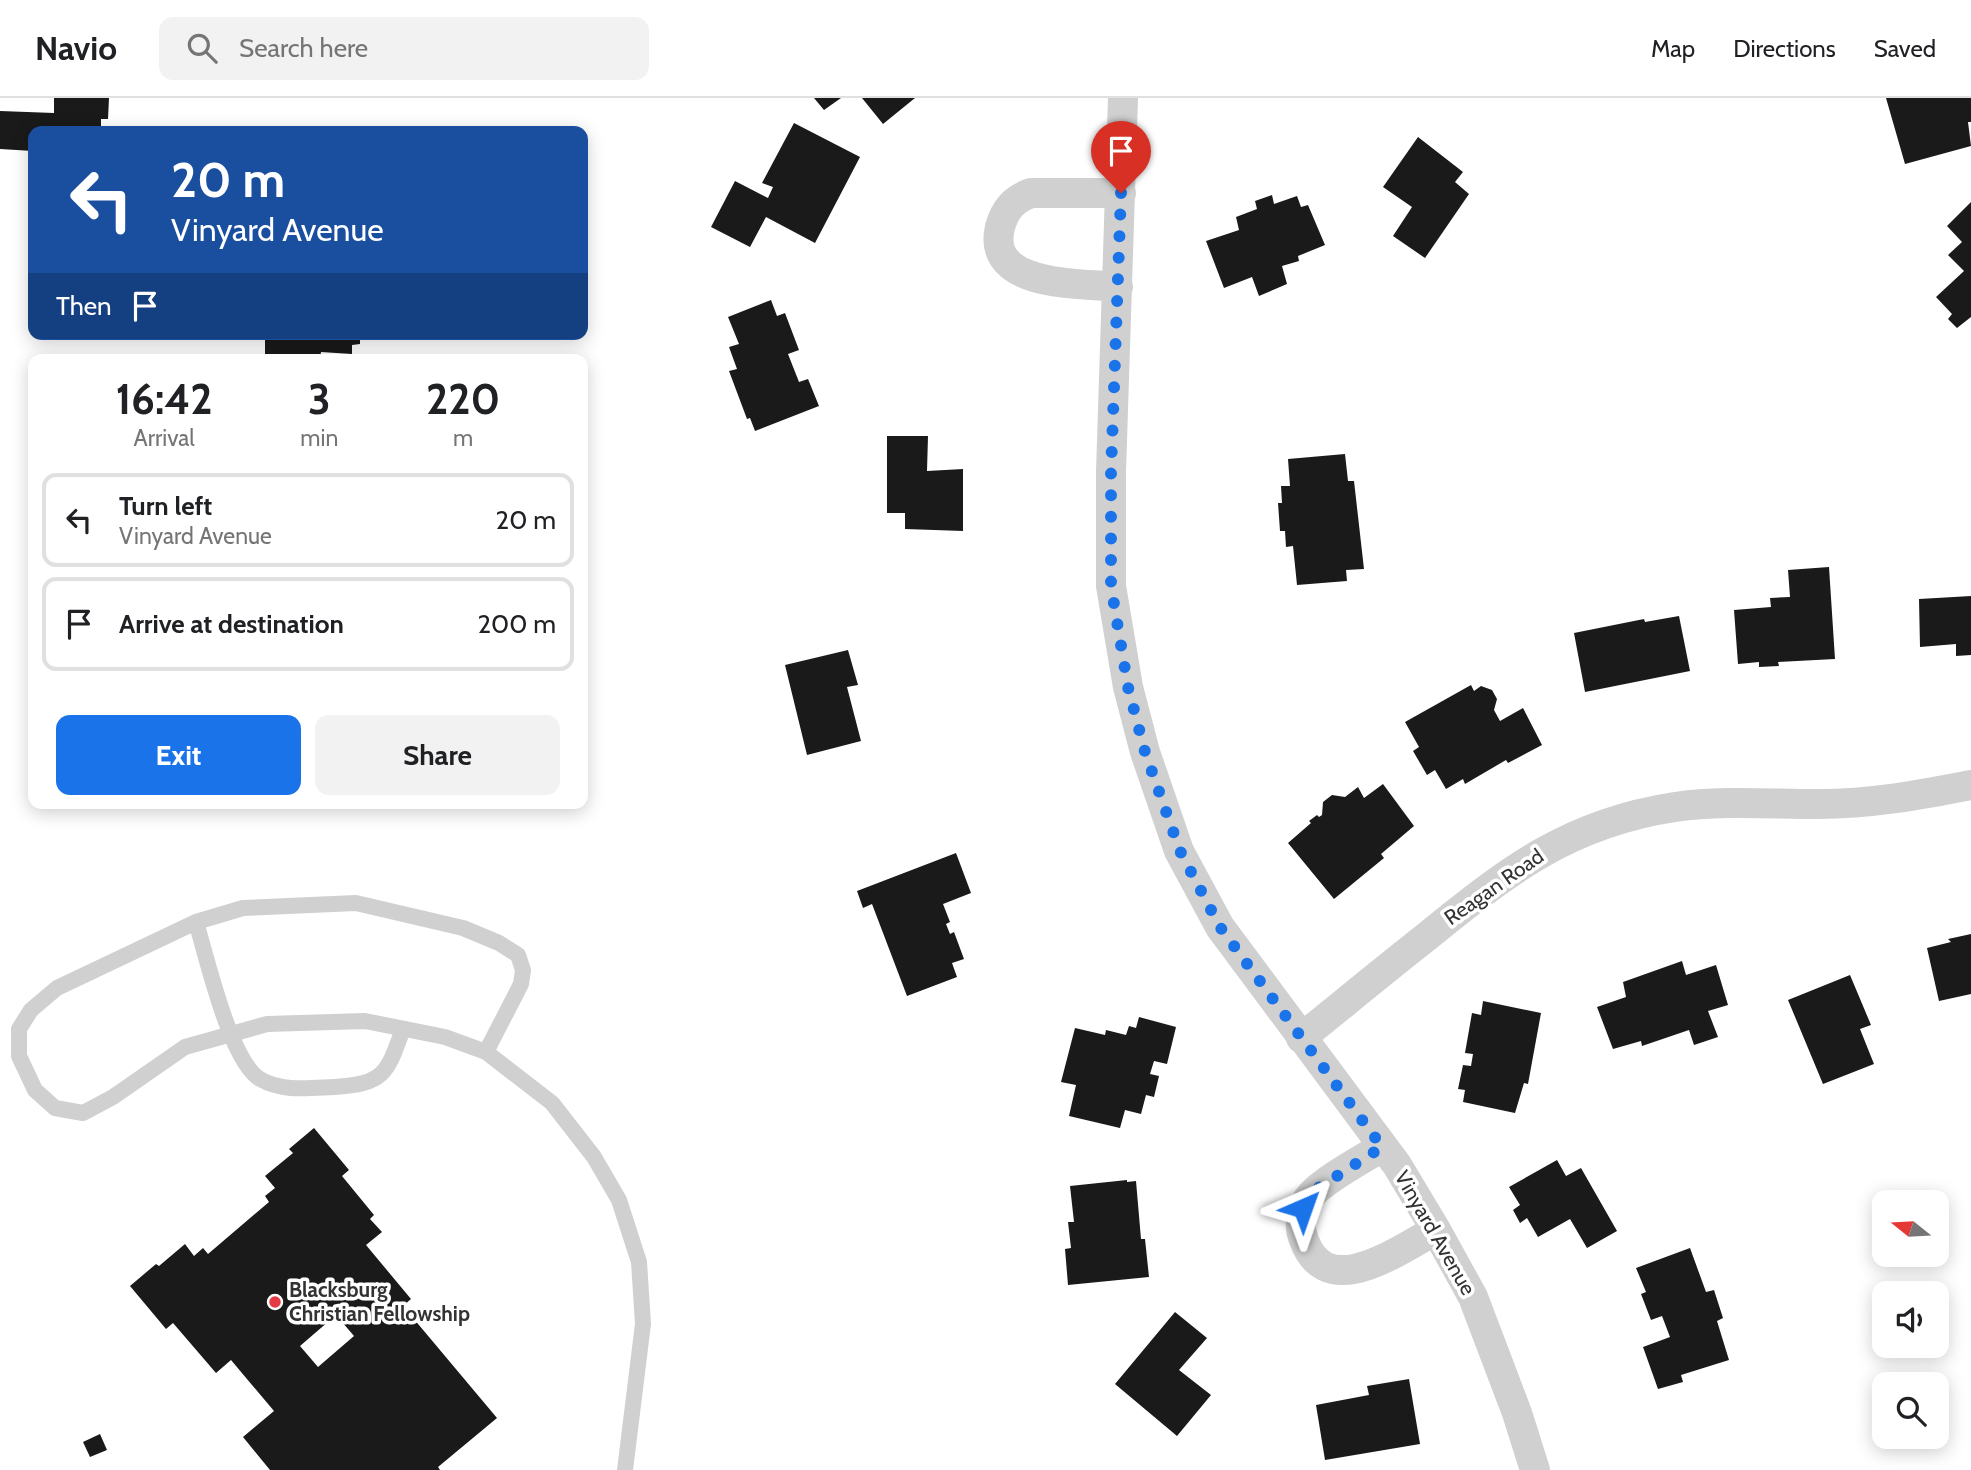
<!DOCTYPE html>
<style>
body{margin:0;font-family:Cabin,sans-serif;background:#f2f2f2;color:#202124;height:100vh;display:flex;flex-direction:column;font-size:26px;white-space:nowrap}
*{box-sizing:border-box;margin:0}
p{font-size:23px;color:#757577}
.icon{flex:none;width:38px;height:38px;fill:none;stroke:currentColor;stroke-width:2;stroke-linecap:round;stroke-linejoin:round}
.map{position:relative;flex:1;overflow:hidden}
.side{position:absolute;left:28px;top:256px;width:560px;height:455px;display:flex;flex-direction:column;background:#fff;border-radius:14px;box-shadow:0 4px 18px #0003}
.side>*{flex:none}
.hud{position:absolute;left:28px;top:28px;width:560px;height:214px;border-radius:14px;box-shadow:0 4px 18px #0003;background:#1a4fa0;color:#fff;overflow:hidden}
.needle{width:46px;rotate:288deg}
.fabs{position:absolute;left:1872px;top:1092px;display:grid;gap:14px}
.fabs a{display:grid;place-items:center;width:77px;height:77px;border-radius:14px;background:#fff;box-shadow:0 4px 18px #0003;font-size:35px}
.pin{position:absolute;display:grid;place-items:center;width:60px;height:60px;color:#fff;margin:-72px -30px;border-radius:50% 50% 50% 0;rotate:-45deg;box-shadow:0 0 7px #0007}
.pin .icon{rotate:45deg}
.me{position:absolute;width:77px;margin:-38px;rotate:43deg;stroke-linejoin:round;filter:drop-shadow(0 0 5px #0008)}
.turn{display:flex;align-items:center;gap:24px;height:147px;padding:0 28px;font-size:32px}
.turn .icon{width:91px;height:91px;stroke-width:2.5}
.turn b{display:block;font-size:49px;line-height:60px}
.then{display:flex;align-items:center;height:66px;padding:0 28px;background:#0003;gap:14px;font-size:26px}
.eta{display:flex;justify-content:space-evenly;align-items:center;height:119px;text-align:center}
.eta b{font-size:42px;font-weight:700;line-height:49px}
.cta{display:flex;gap:14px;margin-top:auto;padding:14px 28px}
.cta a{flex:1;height:80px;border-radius:14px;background:#1a73e8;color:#fff;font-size:28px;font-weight:700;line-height:80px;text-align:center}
.cta a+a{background:#f2f2f2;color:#202124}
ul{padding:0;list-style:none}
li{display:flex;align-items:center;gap:21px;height:94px;margin:0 14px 10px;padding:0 14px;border:4px solid #e0e0e0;border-radius:14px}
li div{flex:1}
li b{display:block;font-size:26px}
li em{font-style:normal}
header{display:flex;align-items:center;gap:42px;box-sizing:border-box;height:98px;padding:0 35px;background:#fff;border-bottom:2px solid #e0e0e0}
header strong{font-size:33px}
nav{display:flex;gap:38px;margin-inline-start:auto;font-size:24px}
.search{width:490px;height:63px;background:#f2f2f2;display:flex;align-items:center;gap:18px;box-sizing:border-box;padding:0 24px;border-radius:14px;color:#757577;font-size:26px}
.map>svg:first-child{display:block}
.building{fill:#1a1a1a;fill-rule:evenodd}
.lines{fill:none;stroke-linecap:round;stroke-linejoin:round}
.service{stroke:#d0d0d0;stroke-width:16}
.minor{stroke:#d0d0d0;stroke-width:30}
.route{stroke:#1a73e8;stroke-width:12;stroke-dasharray:0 21.6}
.poi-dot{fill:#e63946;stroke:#fff;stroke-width:2.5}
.labels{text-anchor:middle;stroke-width:7;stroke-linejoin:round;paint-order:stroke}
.street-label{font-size:21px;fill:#333;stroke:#fff}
.poi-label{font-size:21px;font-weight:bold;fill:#333;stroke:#fff;text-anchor:start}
</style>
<header>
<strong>Navio</strong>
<div class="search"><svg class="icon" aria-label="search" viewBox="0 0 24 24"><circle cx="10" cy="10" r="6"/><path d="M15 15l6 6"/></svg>Search here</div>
<nav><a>Map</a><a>Directions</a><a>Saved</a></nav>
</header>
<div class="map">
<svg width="1971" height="1372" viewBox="0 0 1971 1372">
<rect width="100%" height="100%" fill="#fff"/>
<path class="building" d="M54,0h55l-1,21h-7v12h-68v20l-33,-2v-38l54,2z
M814,0h27l-17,12z
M862,0h53l-32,26z
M1886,0h85v24h-3l3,24 -66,18z
M794,25l66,34 -45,86 -49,-26 -16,30 -39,-20 24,-46 33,17 5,-11 -11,-4z
M1418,39l45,35 -8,10 14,12 -44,64 -32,-22 19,-29 -29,-20z
M1272,97l2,9 23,-8 4,11 7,-2 17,40 -27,11 1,5 -17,5 5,18 -28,12 -7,-19 -28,11 -18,-47 33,-11 -3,-13 21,-8 -2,-8z
M1971,104v115l-14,11 -9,-9 4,-5 -16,-17 28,-26 -16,-16 14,-13 -15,-16z
M771,202l6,16 8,-3 14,37 -11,4 11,28 9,-3 11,27 -64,25 -5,-13 -3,1 -18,-48 8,-2 -8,-22 10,-3 -11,-27z
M265,236h95v10l-8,1v9l-31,-2 -1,7h-55z
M887,338h41l-1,35 36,-2v62l-58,-2v-16h-18z
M1345,356l3,27h6l10,88 -18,1 1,11 -50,4 -4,-39 -7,1 -1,-16h-5l-2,-28h4l-1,-17h9l-2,-27z
M1829,469l6,92 -57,3 1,4 -20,1v-5l-21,2 -4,-54 37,-3 -1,-9 20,-1 -2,-27z
M1971,498v59l-15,1v-12l-36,3 -1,-48z
M1679,518l11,55 -105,21 -11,-59 70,-14 1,3z
M848,552l10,35 -11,2 14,54 -54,14 -22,-90z
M1471,587l3,6 7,-5 11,4 5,9 -3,11 6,11 23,-13 19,37 -34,18 -2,-3 -41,24 -2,-5 -17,10 -11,-19 -8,5 -14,-24 6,-4 -14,-25z
M1383,686l31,42 -33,28 3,4 -50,41 -46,-56 23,-20 -2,-2 8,-6 2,2 3,-2 1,-13 9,-7 13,2 13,-10 6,11z
M956,755l15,40 -28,11 7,18 -4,2 4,10 4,-2 10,27 -12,4 5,14 -50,19 -35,-92 -9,4 -6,-17z
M1971,836v60l-32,7 -12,-53 24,-6 -3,-3z
M1682,863l4,14 30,-10 12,40 -20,6 10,26 -24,8 -5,-15 -47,16 -1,-5 -28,8 -16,-42 29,-10 -3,-15z
M1850,877l21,50 -11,4 14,35 -51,20 -35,-84z
M1483,903l58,12 -13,71 -4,-1 -9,30 -52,-11 2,-12 -7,-1 5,-24 8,1 2,-12 -8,-1 7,-40 9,2z
M1139,919l37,10 -9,37 -13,-3 -4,13 9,2 -5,21 -8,-2 -5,19 -16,-4 -5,18 -51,-12 7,-31 -15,-3 14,-54 30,7 1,-5 20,5 3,-9 7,2z
M314,1030l35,42 -7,6 32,39 -4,4 12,13 -16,13 45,54 -8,7 94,112 -59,49 2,3h-170l-27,-33 31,-26 -43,-51 -15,13 -43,-50 -7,6 -36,-43 26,-22 3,2 26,-22 9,12 9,-8 5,6 61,-52 -4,-6 10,-8 -10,-12 28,-23 -4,-4zM336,1217l18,21 -36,31 -18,-21z
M1557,1062l9,16 15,-8 36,63 -30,17 -17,-29 -32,18 -11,-19 -7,5 -7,-13 7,-5 -11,-18z
M1127,1082v2l9,-1 5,58h4l4,38 -81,8 -3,-36 6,-1 -3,-26h6l-4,-36z
M1690,1150l16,44 8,-2 9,28 -6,3 12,39 -48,15 2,7 -25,7 -15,-42 27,-10 -8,-21 -11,4 -10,-26 5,-2 -10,-24z
M1175,1214l32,26 -28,32 32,25 -34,41 -62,-52z
M1409,1281l11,65 -95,16 -9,-55 53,-10 -2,-9z
M100,1336l7,16 -17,7 -7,-15z"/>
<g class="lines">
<path class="service" d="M196,824c11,36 34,139 64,157 22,13 50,9 74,8 51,-3 53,-14 69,-58
M486,954l35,-68 2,-14 -5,-15 -19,-12 -36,-15 -107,-25 -113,5 -47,14 -139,66 -26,22 -12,19v27l16,34 20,18 28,5 30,-16 72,-50 82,-23 98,-3 80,16 41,15 66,51 42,54 25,43 20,62 4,62 -18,146"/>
<path class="minor" d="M1123,0l-12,374v114l17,101 17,65 34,99 41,76 177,238 39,65 37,67 44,116 18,57
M1118,189c-37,-4 -133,1 -118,-60 5,-18 14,-28 31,-34h90
M1301,940c41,-33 82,-67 124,-100 81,-66 143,-115 250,-131 48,-7 95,-3 143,-3 52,0 103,-9 153,-19
M1382,1049c-19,12 -57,32 -71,48 -11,12 -13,31 -7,45 23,64 96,9 132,-10"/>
</g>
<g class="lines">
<path class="route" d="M1121,95l-10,279v114l17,101 17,65 35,99 40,76 162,220 -65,42 -8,7 -6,12"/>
</g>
<circle class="poi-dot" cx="275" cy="1204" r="7"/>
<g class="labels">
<g class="street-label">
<text transform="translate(1494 789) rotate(-35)" y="7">Reagan Road</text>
<text transform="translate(1435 1135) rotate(60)" y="7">Vinyard Avenue</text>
</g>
<g class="poi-label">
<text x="289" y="1199">Blacksburg<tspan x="289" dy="24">Christian Fellowship</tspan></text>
</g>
</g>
</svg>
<div class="fabs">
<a><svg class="needle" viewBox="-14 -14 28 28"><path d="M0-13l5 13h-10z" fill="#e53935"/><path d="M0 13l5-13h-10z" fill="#757577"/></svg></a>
<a><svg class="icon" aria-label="sound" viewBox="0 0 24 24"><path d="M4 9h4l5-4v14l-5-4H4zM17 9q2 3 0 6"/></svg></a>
<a><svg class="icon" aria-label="search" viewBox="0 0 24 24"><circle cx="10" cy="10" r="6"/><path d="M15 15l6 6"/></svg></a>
</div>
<div class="pin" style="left:1121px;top:95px;background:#d93025"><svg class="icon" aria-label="arrive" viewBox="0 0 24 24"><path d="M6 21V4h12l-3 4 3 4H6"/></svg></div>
<svg class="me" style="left:1303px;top:1110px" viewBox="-20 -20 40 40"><path d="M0-17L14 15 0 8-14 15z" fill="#1a73e8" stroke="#fff" stroke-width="4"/></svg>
<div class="hud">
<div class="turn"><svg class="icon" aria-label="left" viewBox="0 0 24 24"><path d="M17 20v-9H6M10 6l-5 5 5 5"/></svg><div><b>20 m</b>Vinyard Avenue</div></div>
<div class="then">Then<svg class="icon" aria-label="arrive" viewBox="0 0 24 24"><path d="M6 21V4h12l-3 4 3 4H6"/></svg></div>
</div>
<section class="side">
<div class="eta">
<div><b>16:42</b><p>Arrival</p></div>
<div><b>3</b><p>min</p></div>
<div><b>220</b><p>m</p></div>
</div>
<ul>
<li><svg class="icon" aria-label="left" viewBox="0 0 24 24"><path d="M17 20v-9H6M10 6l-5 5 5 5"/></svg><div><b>Turn left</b><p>Vinyard Avenue</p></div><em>20 m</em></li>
<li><svg class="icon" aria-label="arrive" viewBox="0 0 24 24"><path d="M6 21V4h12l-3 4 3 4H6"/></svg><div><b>Arrive at destination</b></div><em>200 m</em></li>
</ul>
<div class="cta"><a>Exit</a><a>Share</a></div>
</section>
</div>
